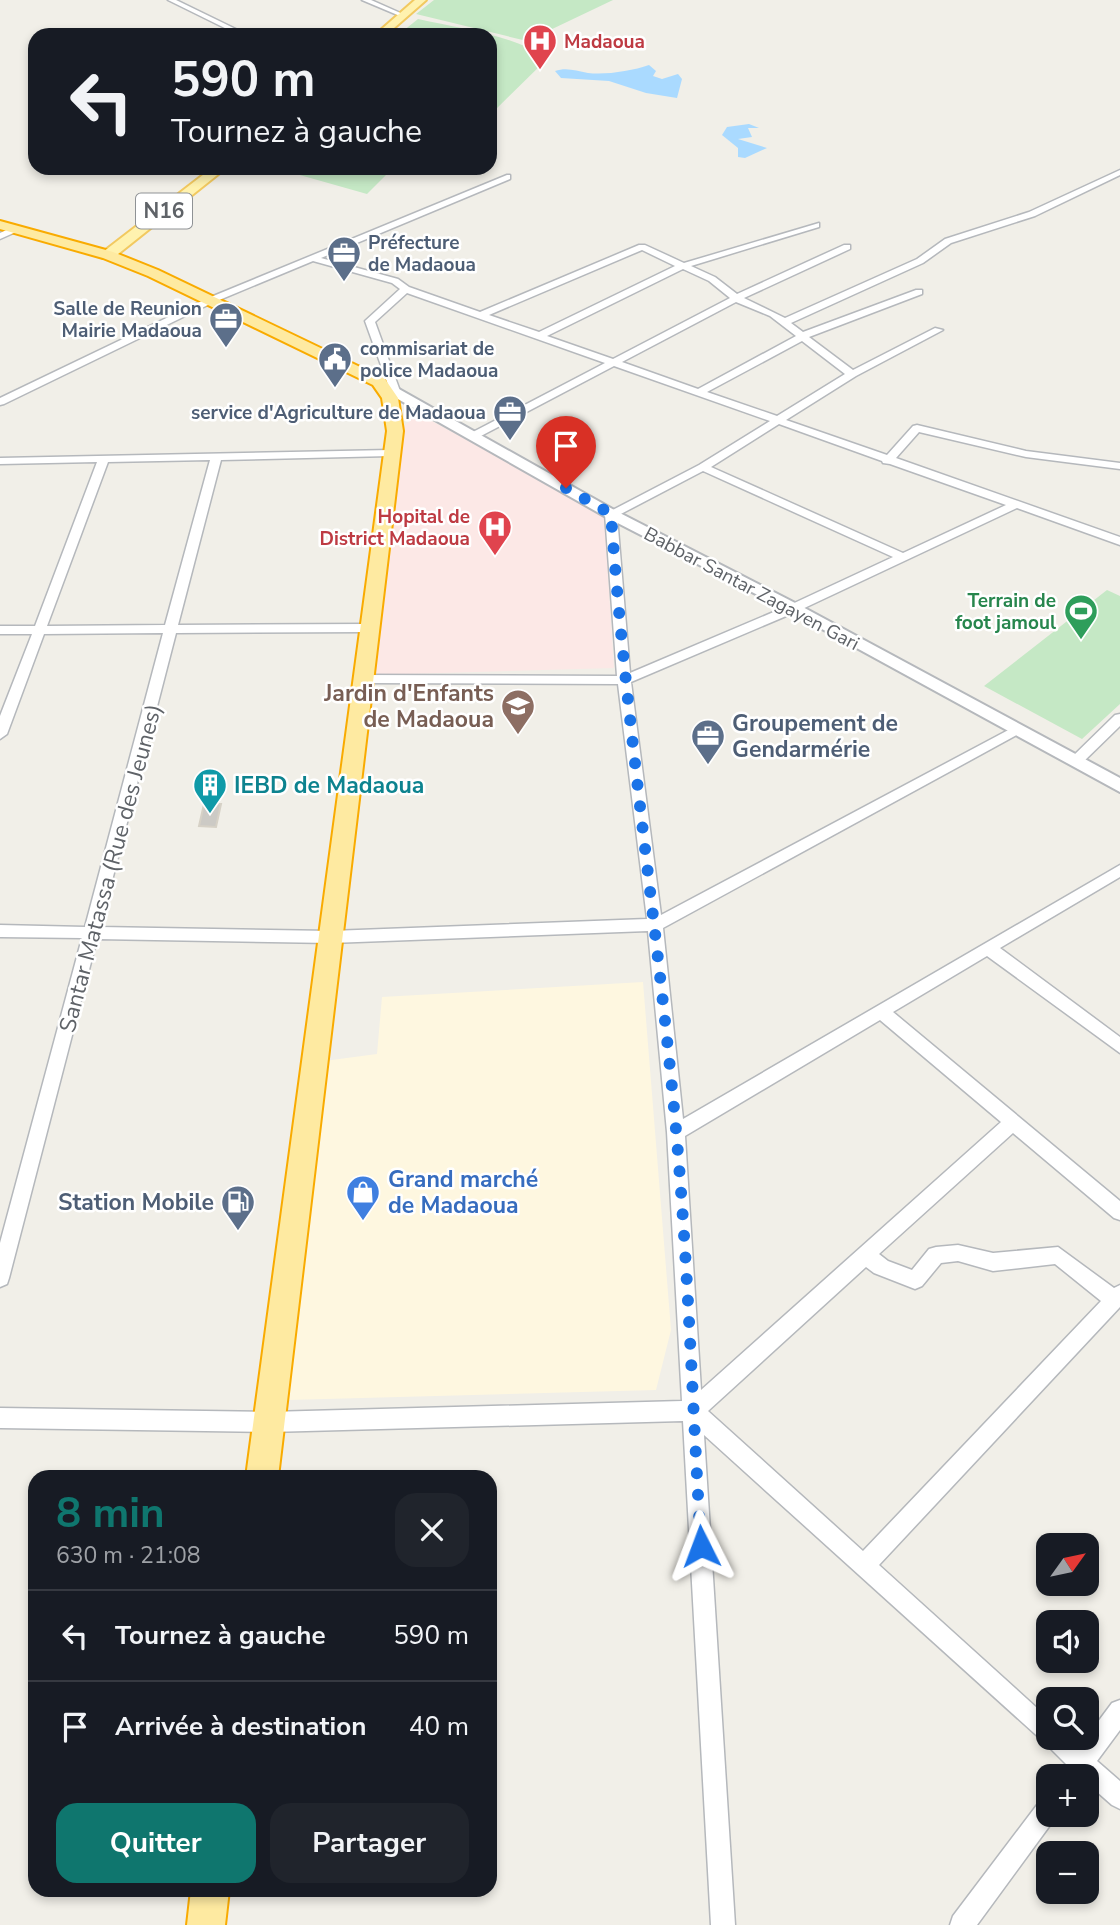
<!DOCTYPE html>
<html lang="fr">
<meta charset="utf-8">
<style>
body{margin:0;font-family:"Nunito Sans",sans-serif;background:#20242c;color:#f1f3f6;height:100vh;display:flex;flex-direction:column;font-size:26px;white-space:nowrap}
*{box-sizing:border-box;margin:0}
p{font-size:23px;color:#9ea1a6}
.icon{flex:none;width:38px;height:38px;fill:none;stroke:currentColor;stroke-width:2;stroke-linecap:round;stroke-linejoin:round}
.map{position:relative;flex:1;overflow:hidden}
.drawer{position:absolute;left:28px;top:1470px;width:469px;height:427px;display:flex;flex-direction:column;background:#171b24;border-radius:21px;box-shadow:0 4px 10px #0003}
.drawer>*{flex:none}
.guide{position:absolute;left:28px;top:28px;width:469px;height:147px;border-radius:21px;box-shadow:0 4px 10px #0003;background:#171b24;color:#f1f3f6;overflow:hidden}
.needle{width:46px;rotate:57deg}
.controls{position:absolute;left:1036px;top:1533px;display:grid;gap:14px}
.controls a{display:grid;place-items:center;width:63px;height:63px;border-radius:14px;background:#171b24;box-shadow:0 4px 10px #0003;font-size:35px}
.pin{position:absolute;display:grid;place-items:center;width:60px;height:60px;color:#fff;margin:-72px -30px;border-radius:50% 50% 50% 0;rotate:-45deg;box-shadow:0 0 7px #0007}
.pin .icon{rotate:45deg}
.me{position:absolute;width:77px;margin:-38px;rotate:357deg;stroke-linejoin:round;filter:drop-shadow(0 0 5px #0008)}
.turn{display:flex;align-items:center;gap:24px;height:147px;padding:0 28px;font-size:32px}
.turn .icon{width:91px;height:91px;stroke-width:2.5}
.turn b{display:block;font-size:49px;line-height:60px}
.round{display:grid;place-items:center;flex:none;width:74px;height:74px;border-radius:21px;background:#20242c}
.head{display:flex;align-items:center;justify-content:space-between;height:119px;padding:0 28px}
h1{font-size:42px;font-weight:700;line-height:52px;color:#0f766e}
.action{display:flex;gap:14px;margin-top:auto;padding:14px 28px}
.action a{flex:1;height:80px;border-radius:21px;background:#0f766e;color:#fff;font-size:28px;font-weight:700;line-height:80px;text-align:center}
.action a+a{background:#20242c;color:#f1f3f6}
ul{padding:0;list-style:none}
li{display:flex;align-items:center;gap:21px;height:91px;padding:0 28px;border-top:2px solid #363941}
li div{flex:1}
li b{display:block;font-size:26px}
li em{font-style:normal}
.map>svg:first-child{display:block}
.commercial{fill:#fef7e0}
.medical{fill:#fce8e6}
.green{fill:#c5e8c5}
.water{fill:#aadaff}
.building{fill:#cccac5;stroke:#d6d1c6;stroke-width:2}
.lines{fill:none;stroke-linecap:round;stroke-linejoin:round}
.minor-casing{stroke:#b5b8bc;stroke-width:3}
.tertiary-casing{stroke:#b5b8bc;stroke-width:4}
.primary-casing{stroke:#f2c960;stroke-width:4}
.trunk-casing{stroke:#f9ab00;stroke-width:4}
.minor{fill:#fff;fill-rule:evenodd}
.tertiary{fill:#fff;fill-rule:evenodd}
.primary{fill:#fff2af;fill-rule:evenodd}
.trunk{fill:#feeaa1;fill-rule:evenodd}
.route{stroke:#1a73e8;stroke-width:12;stroke-dasharray:0 21.6}
.labels{text-anchor:middle;stroke-width:5;stroke-linejoin:round;paint-order:stroke}
.far-health-label{font-size:19px;font-weight:bold;fill:#be3a42;stroke:#fff;text-anchor:start}
.far-service-label{font-size:19px;font-weight:bold;fill:#4e5e75;stroke:#fff;text-anchor:start}
.far-street-label{font-size:19px;fill:#5f6368;stroke:#fff}
.far-leisure-label{font-size:19px;font-weight:bold;fill:#27864d;stroke:#fff;text-anchor:end}
.shield{fill:#fff;stroke:#8f9295;stroke-width:2}
.shield-label{font-size:21px;font-weight:bold;fill:#5f6368}
.education-label{font-size:23px;font-weight:bold;fill:#785e54;stroke:#fff;text-anchor:end}
.service-label{font-size:23px;font-weight:bold;fill:#4e5e75;stroke:#fff;text-anchor:start}
.culture-label{font-size:23px;font-weight:bold;fill:#0d838f;stroke:#fff;text-anchor:start}
.street-label{font-size:23px;fill:#5f6368;stroke:#fff}
.shop-label{font-size:23px;font-weight:bold;fill:#366cbe;stroke:#fff;text-anchor:start}
</style>
<div class="map">
<svg width="1120" height="1925" viewBox="0 0 1120 1925">
<rect width="100%" height="100%" fill="#f1efe8"/>
<path class="commercial" d="M643,982l28,348 -15,60 -368,10 36,-339 53,-7 5,-57z"/>
<path class="medical" d="M415,416l13,3 176,95 10,154 -244,7 32,-247z"/>
<path class="green" d="M434,0h179l-86,41 -111,-27z
M418,19c44,10 91,15 130,39l-58,57v-80h-92z
M275,168h118l-26,26z
M1107,590l13,6v108l-38,35 -98,-53z"/>
<path class="water" d="M649,65l7,6 -3,5 9,3 16,-5 4,5 -5,19 -31,-5 -37,-12 -48,-3 -6,-7c12,-4 21,0 33,2 18,2 44,-2 61,-8z
M749,124l10,4h-11l4,9 -14,2 29,9 -22,10 -7,-1v-9l-16,-13 5,-8z"/>
<path class="building" d="M204,804h17l-5,23 -17,-1z"/>
<g class="lines">
<g class="minor-casing">
<path id="minor" d="M168,0h8l72,35h-9z
M362,0h9l34,15 -5,1z
M1120,170v5l-85,41 -84,27 -28,20 -132,60 12,9 113,-42h6v4l-113,43 44,33 82,-42 8,2 -87,46 -70,44 101,35 26,-29 4,-1 109,26 94,12v6l-94,-12 -107,-25 -23,26 224,79v8l-103,-37 -219,103 -167,71 30,233 353,-188h10l2,3 -363,198 20,191 437,-254v12l-120,71 120,89v16l-133,-97 -94,56 227,189v19l-6,-2 -101,-85 -134,121 9,7 24,9 17,-21 7,-2 22,-2 35,8 65,-6 56,41 6,-3v22l-241,258 169,153v20h23l9,8 32,-43 8,-3v30l-23,31 23,20v28l-8,-4 -25,-22v-7h-27l6,-12 -21,-21 -341,-308 31,490h-24l-28,-504 -414,11 -269,-4v-20l269,4 413,-11 -15,-269 -19,-201 -317,12 -234,-4 -88,339 -2,6 -7,3v-44l82,-305 -82,-1v-12l85,2 78,-294 -119,1 -37,100 -7,5v-23l32,-82h-32v-8h35l62,-164 -97,2v-6l390,-8 5,3 -5,3 -169,4 -43,165 190,-1 6,4 -6,4 -192,1 -76,294 231,4 316,-12 -29,-235 -256,-1 -7,-4 7,-4 255,1 -12,-162 94,-49 71,-44 -156,-55 -135,71h-8v-4l134,-70 -198,-70 -32,29 25,69 -9,2 -26,-72 35,-32 -8,-6 -79,-22 -101,42 -208,101 -4,1v-7l206,-99 301,-124h3v4l-189,79 77,21 11,8 71,25 159,-67h6l39,18 135,-40v4l-128,39 24,11 22,17 107,-49h6v4l-106,49 41,20 132,-59 28,-20 84,-27zM642,250l33,16 -136,66 -50,-17zM683,269l26,12 21,17 -117,61 -66,-23zM736,302l34,14 26,20 -98,53 -76,-27zM802,341l43,33 -68,42 -70,-24zM779,424l103,37 1,2 7,1 116,41 -103,48 -192,-86zM210,460l-45,165 -118,1 61,-164zM703,471l190,86 -103,48 -160,68 -13,-157zM880,1020l121,102 -300,268 -16,-254zM958,1261l35,10 62,-7 46,37 -238,250 -155,-140 158,-144 8,6 41,16 7,-3 19,-23z
M15,226l3,1v4l-18,8v-6z
M1120,714v12l-39,38h-10l-2,-3 2,-3 44,-43z
M1048,1797v18h10l-2,2 -79,108h-27l3,-9 87,-115z"/>
</g>
<g class="tertiary-casing">
<path id="tertiary" d="M382,384h8l226,127 183,94 321,173v14l-331,-181 -183,-94 -224,-127z"/>
</g>
<g class="primary-casing">
<path id="primary" d="M415,0h11l-40,35h-11z
M212,168h14l-113,90h-10v-6z"/>
</g>
<g class="trunk-casing">
<path id="trunk" d="M0,221l113,31 45,18 227,109 13,19 5,33 -125,1046h-32l141,-1046 -5,-33 -9,-13 -225,-109 -45,-18 -103,-29z
M191,1890h38l-4,35h-38z"/>
</g>
<use href="#minor" class="minor"/>
<use href="#tertiary" class="tertiary"/>
<use href="#primary" class="primary"/>
<use href="#trunk" class="trunk"/>
</g>
<g class="lines">
<path class="route" d="M566,488l45,26c14,199 44,396 63,594 14,146 18,293 27,438"/>
</g>
<defs>
<g id="hospital-pin" transform="scale(1.75)"><path d="M0 17L-7.5 6A9.5 9.5 0 1 1 7.5 6Z" fill="#e0444e" stroke="#fff"/><path d="M-5-5h3v3.5h4V-5h3V5h-3V1.5h-4V5h-3Z" fill="#fff"/></g>
<g id="office-pin" transform="scale(1.75)"><path d="M0 17L-7.5 6A9.5 9.5 0 1 1 7.5 6Z" fill="#5c6f8a" stroke="#fff"/><path d="M-6-3h4V-5.5h4V-3h4V5H-6ZM-1-4.5V-3h2v-1.5ZM-6 0V1H6V0Z" fill="#fff"/></g>
<g id="civic-pin" transform="scale(1.75)"><path d="M0 17L-7.5 6A9.5 9.5 0 1 1 7.5 6Z" fill="#5c6f8a" stroke="#fff"/><path d="M-.6-6.5H3V-4.5H.6V-3L4-1V1h2V6H-6V1h2V-1L-.6-3ZM-1.2 2.5V6h2.4V2.5Z" fill="#fff"/></g>
<g id="stadium-pin" transform="scale(1.75)"><path d="M0 17L-7.5 6A9.5 9.5 0 1 1 7.5 6Z" fill="#2e9e5b" stroke="#fff"/><path d="M0-5a6.5 5 0 1 0 0 10a6.5 5 0 1 0 0-10ZM-3.5-1.8h7v3.6h-7Z" fill="#fff"/></g>
<g id="school-pin" transform="scale(1.75)"><path d="M0 17L-7.5 6A9.5 9.5 0 1 1 7.5 6Z" fill="#8d6e63" stroke="#fff"/><path d="M0-5L7-2L0 1L-7-2ZM-4 1L0 2.5L4 1V4Q0 6-4 4Z" fill="#fff"/></g>
<g id="building-pin" transform="scale(1.75)"><path d="M0 17L-7.5 6A9.5 9.5 0 1 1 7.5 6Z" fill="#0f9aa8" stroke="#fff"/><path d="M-4-6H4V6H1V3H-1V6H-4ZM-2.5-4.3h1.7v1.8h-1.7ZM.8-4.3h1.7v1.8H.8ZM-2.5-1h1.7V.8h-1.7ZM.8-1h1.7V.8H.8Z" fill="#fff"/></g>
<g id="shop-pin" transform="scale(1.75)"><path d="M0 17L-7.5 6A9.5 9.5 0 1 1 7.5 6Z" fill="#3f7fe0" stroke="#fff"/><path d="M-5-2.5h2.3a2.7 3.5 0 0 1 5.4 0H5L5.5 6h-11ZM-1.5-2.5h3a1.5 2.3 0 0 0-3 0Z" fill="#fff"/></g>
<g id="fuel-pin" transform="scale(1.75)"><path d="M0 17L-7.5 6A9.5 9.5 0 1 1 7.5 6Z" fill="#5c6f8a" stroke="#fff"/><path d="M-5.5-6h7V0h2V4h1.3V-2.5L3-4.5l.8-.8L6-3V5H2.5V1h-1V6h-7ZM-4.2-4.7v3.2H.2V-4.7Z" fill="#fff"/></g>
</defs>
<g fill-rule="evenodd">
<use href="#hospital-pin" x="540" y="41"/>
<use href="#office-pin" x="344" y="253"/>
<use href="#office-pin" x="226" y="319"/>
<use href="#civic-pin" x="335" y="359"/>
<use href="#office-pin" x="510" y="412"/>
<use href="#hospital-pin" x="495" y="527"/>
<use href="#stadium-pin" x="1081" y="611"/>
<use href="#school-pin" x="518" y="706"/>
<use href="#office-pin" x="708" y="736"/>
<use href="#building-pin" x="210" y="785"/>
<use href="#shop-pin" x="363" y="1192"/>
<use href="#fuel-pin" x="238" y="1202"/>
</g>
<g class="labels">
<g class="far-health-label">
<text x="564" y="48">Madaoua</text>
<text x="470" y="523" text-anchor="end">Hopital de<tspan x="470" dy="22">District Madaoua</tspan></text>
</g>
<g class="far-service-label">
<text x="368" y="249">Préfecture<tspan x="368" dy="22">de Madaoua</tspan></text>
<text x="202" y="315" text-anchor="end">Salle de Reunion<tspan x="202" dy="22">Mairie Madaoua</tspan></text>
<text x="360" y="355">commisariat de<tspan x="360" dy="22">police Madaoua</tspan></text>
<text x="486" y="419" text-anchor="end">service d'Agriculture de Madaoua</text>
</g>
<g class="far-street-label">
<text transform="translate(752 588) rotate(28)" y="7">Babbar Santar Zagayen Gari</text>
</g>
<g class="far-leisure-label">
<text x="1056" y="607">Terrain de<tspan x="1056" dy="22">foot jamoul</tspan></text>
</g>
<rect class="shield" x="136" y="193.5" width="56" height="35" rx="5"/>
<g class="shield-label">
<text x="164" y="218">N16</text>
</g>
<g class="education-label">
<text x="494" y="701">Jardin d'Enfants<tspan x="494" dy="26">de Madaoua</tspan></text>
</g>
<g class="service-label">
<text x="732" y="731">Groupement de<tspan x="732" dy="26">Gendarmérie</tspan></text>
<text x="214" y="1210" text-anchor="end">Station Mobile</text>
</g>
<g class="culture-label">
<text x="234" y="793">IEBD de Madaoua</text>
</g>
<g class="street-label">
<text transform="translate(110 868) rotate(-75)" y="8">Santar Matassa (Rue des Jeunes)</text>
</g>
<g class="shop-label">
<text x="388" y="1187">Grand marché<tspan x="388" dy="26">de Madaoua</tspan></text>
</g>
</g>
</svg>
<div class="controls">
<a><svg class="needle" viewBox="-14 -14 28 28"><path d="M0-13l5 13h-10z" fill="#e53935"/><path d="M0 13l5-13h-10z" fill="#9ea1a6"/></svg></a>
<a><svg class="icon" aria-label="sound" viewBox="0 0 24 24"><path d="M4 9h4l5-4v14l-5-4H4zM17 9q2 3 0 6"/></svg></a>
<a><svg class="icon" aria-label="search" viewBox="0 0 24 24"><circle cx="10" cy="10" r="6"/><path d="M15 15l6 6"/></svg></a>
<a>+</a>
<a>−</a>
</div>
<div class="pin" style="left:566px;top:488px;background:#d93025"><svg class="icon" aria-label="arrive" viewBox="0 0 24 24"><path d="M6 21V4h12l-3 4 3 4H6"/></svg></div>
<svg class="me" style="left:701px;top:1546px" viewBox="-20 -20 40 40"><path d="M0-17L14 15 0 8-14 15z" fill="#1a73e8" stroke="#fff" stroke-width="4"/></svg>
<div class="guide">
<div class="turn"><svg class="icon" aria-label="left" viewBox="0 0 24 24"><path d="M17 20v-9H6M10 6l-5 5 5 5"/></svg><div><b>590 m</b>Tournez à gauche</div></div>
</div>
<section class="drawer">
<div class="head"><div><h1>8 min</h1><p>630 m · 21:08</p></div><a class="round"><svg class="icon" aria-label="close" viewBox="0 0 24 24"><path d="M6 6l12 12M18 6L6 18"/></svg></a></div>
<ul>
<li><svg class="icon" aria-label="left" viewBox="0 0 24 24"><path d="M17 20v-9H6M10 6l-5 5 5 5"/></svg><div><b>Tournez à gauche</b></div><em>590 m</em></li>
<li><svg class="icon" aria-label="arrive" viewBox="0 0 24 24"><path d="M6 21V4h12l-3 4 3 4H6"/></svg><div><b>Arrivée à destination</b></div><em>40 m</em></li>
</ul>
<div class="action"><a>Quitter</a><a>Partager</a></div>
</section>
</div>
